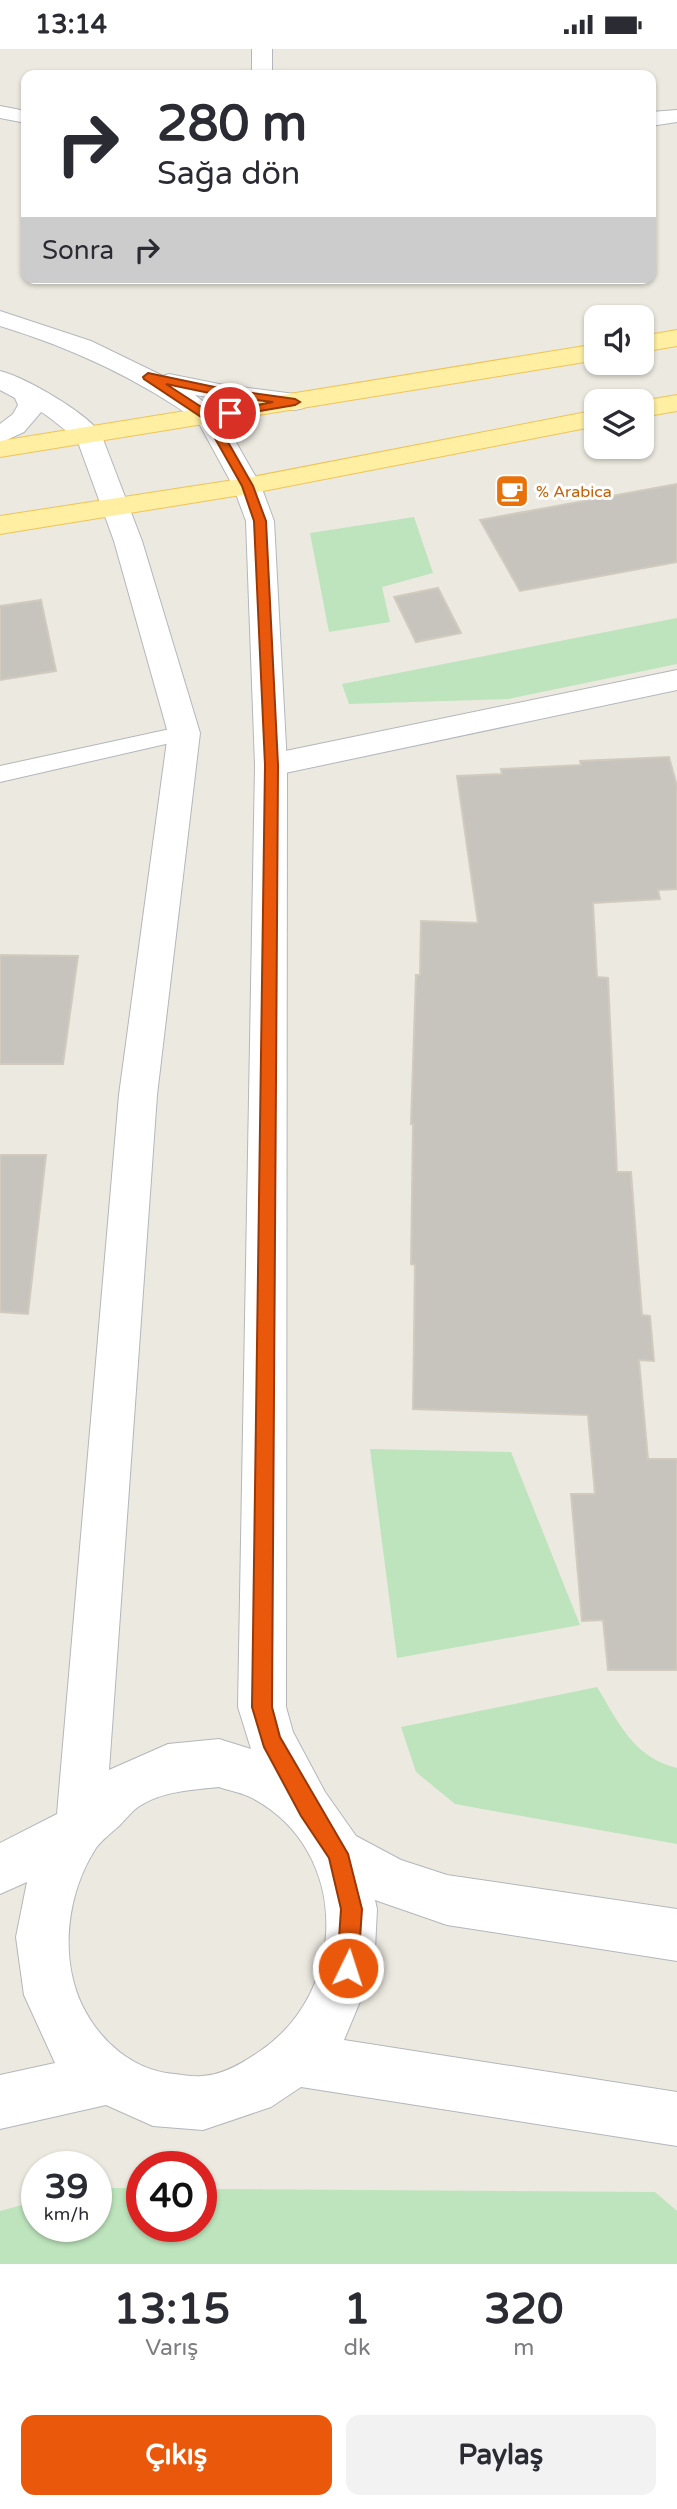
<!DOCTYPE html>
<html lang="tr">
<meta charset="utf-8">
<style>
body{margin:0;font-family:"Varela Round",sans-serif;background:#f2f2f3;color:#2b2b33;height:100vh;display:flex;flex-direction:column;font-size:26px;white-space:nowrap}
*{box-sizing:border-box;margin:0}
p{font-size:23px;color:#7c7c81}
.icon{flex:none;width:38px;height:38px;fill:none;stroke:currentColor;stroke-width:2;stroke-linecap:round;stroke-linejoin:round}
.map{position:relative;height:2215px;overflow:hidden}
.sheet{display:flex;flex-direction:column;background:#fff;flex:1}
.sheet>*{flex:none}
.banner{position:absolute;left:21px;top:21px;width:635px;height:214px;border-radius:14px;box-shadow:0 2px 5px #0004;background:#fff;color:#2b2b33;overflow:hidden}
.fabs{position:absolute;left:584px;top:256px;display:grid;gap:14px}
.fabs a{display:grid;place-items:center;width:70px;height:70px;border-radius:14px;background:#fff;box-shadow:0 2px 5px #0004;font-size:35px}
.speed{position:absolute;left:21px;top:2102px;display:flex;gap:14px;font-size:35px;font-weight:700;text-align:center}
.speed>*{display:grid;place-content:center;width:91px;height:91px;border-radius:50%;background:#fff;box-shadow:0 2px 5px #0004;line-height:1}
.speed small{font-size:18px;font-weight:400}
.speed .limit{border:10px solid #d22;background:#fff;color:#111}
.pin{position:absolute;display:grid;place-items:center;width:60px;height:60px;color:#fff;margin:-30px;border:4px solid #fff;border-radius:50%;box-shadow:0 2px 7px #0007}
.me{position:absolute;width:77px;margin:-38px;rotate:4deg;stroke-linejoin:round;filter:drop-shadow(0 0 5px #0008)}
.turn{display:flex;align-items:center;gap:24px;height:147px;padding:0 21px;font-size:32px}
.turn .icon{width:91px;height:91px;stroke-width:2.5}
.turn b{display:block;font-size:49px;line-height:60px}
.then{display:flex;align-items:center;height:66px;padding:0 21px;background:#0003;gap:14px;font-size:26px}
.eta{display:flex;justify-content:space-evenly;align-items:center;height:119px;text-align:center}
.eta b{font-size:42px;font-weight:700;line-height:49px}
.primary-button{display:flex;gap:14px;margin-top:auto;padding:14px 21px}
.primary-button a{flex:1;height:80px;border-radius:14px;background:#ea580c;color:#fff;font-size:28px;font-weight:700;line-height:80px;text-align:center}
.primary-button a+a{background:#f2f2f3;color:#2b2b33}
.status{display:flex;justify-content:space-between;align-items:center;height:49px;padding:0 35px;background:#fff;direction:ltr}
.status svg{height:19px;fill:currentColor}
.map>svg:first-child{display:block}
.green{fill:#bde4bc}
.building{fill:#c7c4be;stroke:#d1cbbf;stroke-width:2}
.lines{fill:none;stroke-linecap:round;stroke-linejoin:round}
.service-casing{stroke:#b3b7bb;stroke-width:2}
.minor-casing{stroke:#b3b7bb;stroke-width:2}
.tertiary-casing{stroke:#b3b7bb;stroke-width:2}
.secondary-casing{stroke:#b4b8bd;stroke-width:2}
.primary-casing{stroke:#efc456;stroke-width:2}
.service{fill:#fff;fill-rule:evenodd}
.minor{fill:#fff;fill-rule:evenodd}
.tertiary{fill:#fff;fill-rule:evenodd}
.secondary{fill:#fff;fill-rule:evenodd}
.primary{fill:#feefa3;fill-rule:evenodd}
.route{fill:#ea580c;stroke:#983908;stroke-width:2}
.labels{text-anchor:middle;stroke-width:6;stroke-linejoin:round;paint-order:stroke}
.far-food-label{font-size:16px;fill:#c56008;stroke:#fff;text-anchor:start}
</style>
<div class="status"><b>13:14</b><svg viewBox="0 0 49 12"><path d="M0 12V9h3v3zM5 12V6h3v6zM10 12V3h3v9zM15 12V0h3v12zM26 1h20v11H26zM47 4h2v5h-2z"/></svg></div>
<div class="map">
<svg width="677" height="2215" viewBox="0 0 677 2215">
<rect width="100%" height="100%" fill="#ece9e0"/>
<path class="green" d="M414,468l19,56 -51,14 8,35 -61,10 -19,-99z
M677,569v46l-169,35 -159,5 -7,-20z
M370,1400l141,3 69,173 -183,33z
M597,1638c21,35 37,71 80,81v76l-222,-40 -39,-32 -15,-45z
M96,2139h46v38h59v-37l454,3 22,19v53h-677v-53l37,-10v25h59z"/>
<path class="building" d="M677,435v78l-157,29 -40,-71z
M438,539l23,45 -45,9 -22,-45z
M41,551l15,71 -56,9v-74z
M669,708l8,29v103l-19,1 2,9 -67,4 4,74 11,1 9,194h14l11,143 8,1 4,45 -15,-1 9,99h29v211h-69l-5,-50 -21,1 -11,-127h24l-7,-79 -175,-6 2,-144 -4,-1 2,-140h-2l5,-149h4l1,-54 57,2 -21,-147 45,-2 -1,-5 80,-4 -1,-4z
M0,906l78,1 -15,108h-63z
M0,1106h46l-18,159 -28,-2z"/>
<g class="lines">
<g class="service-casing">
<path id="service" d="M184,677l8,2 3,5 -3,5 -192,44v-16z"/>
</g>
<g class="minor-casing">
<path id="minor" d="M252,0h20v26h-20z
M0,57l26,5v12l-26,-5z
M677,61v12l-26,4v-14z
M677,621v20l-406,86 -11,-3 -5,-8 5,-8 11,-3z"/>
</g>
<g class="tertiary-casing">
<path id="tertiary" d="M208,359l9,2 4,6 40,70 13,35 13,244 -1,942 7,25 32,60 31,44 45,24 46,15 230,34v52l-230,-36 -72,-25 2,9 -3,59 -30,72 333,52v54l-376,-59 -30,20 -68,23 -50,-4 -47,-21 -106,24v-54l55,-12 -31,-68 -8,-58 11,-55 -27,12v-51l57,-29 62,-719 49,-362 -54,-192 -39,-107 4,-6 9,-2 9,2 4,6 41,107 58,192 -43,362 -48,675 59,-26 51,-5 32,10 -13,-42 17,-942 -9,-244 -13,-35 -38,-70 4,-6zM219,1738c11,4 25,6 35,12 97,53 94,193 6,252 -17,12 -37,24 -58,25 -9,1 -18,-1 -27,-2 -41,-3 -75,-32 -93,-69 -23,-49 -15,-112 14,-157 6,-8 15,-15 23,-22 6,-6 12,-14 19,-19 24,-16 53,-17 81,-20z"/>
</g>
<g class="secondary-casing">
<path id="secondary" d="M0,262l91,30 72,35 6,-2 55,11 71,9 9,2 4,6 -4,6 -9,2 -100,-15 26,21 -4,6 -9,2 -9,-2c-62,-44 -127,-74 -199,-96z
M0,322c25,6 87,42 101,63l-4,6c-22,5 -38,-18 -56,-28l-17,20 -24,11v-19l13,-10 5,-9 -3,-7 -15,-8z"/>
</g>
<g class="primary-casing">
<path id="primary" d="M677,281v16l-35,6v-16z
M597,295v16l-597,97v-16z
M677,346v16l-35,6v-16z
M597,361v16l-350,68 -247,40v-18l247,-38z"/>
</g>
<use href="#service" class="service"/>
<use href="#minor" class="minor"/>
<use href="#tertiary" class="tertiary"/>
<use href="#secondary" class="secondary"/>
<use href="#primary" class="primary"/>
</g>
<path class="route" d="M148,324l76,16 71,10 5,3 -5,3 -65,11 -4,-1v-4l47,-9 -49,-6 -58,-12 46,30 41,72 13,35 12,244 -6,942 8,30 68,117 14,55 -4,59 -3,7 -7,3 -8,-3 -3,-7 4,-59 -12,-51 -28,-42 -37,-69 -12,-40 13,-942 -11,-244 -12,-35 -38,-67 -60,-40 -1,-2z"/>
<defs>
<g id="cafe-square" transform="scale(1.75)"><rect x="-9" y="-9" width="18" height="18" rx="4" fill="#e8710a" stroke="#fff"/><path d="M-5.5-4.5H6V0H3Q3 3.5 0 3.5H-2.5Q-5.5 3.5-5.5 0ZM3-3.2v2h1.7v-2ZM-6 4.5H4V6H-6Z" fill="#fff"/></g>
</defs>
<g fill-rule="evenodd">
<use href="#cafe-square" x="512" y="442"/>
</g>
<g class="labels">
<g class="far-food-label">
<text x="536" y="448">% Arabica</text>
</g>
</g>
</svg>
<div class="fabs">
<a><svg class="icon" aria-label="sound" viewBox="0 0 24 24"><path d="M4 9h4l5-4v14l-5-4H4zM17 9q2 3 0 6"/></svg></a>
<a><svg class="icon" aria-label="layers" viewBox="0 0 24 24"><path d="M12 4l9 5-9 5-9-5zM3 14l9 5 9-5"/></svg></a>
</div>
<div class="speed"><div>39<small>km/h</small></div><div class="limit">40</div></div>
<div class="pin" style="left:230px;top:364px;background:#d93025"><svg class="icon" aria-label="arrive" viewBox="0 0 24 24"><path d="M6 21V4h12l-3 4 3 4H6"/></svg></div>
<svg class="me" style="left:348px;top:1919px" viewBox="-20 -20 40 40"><circle r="17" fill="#ea580c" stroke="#fff" stroke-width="3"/><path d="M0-11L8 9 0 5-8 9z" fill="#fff"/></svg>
<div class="banner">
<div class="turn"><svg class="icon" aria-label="right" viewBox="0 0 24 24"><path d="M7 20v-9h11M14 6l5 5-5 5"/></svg><div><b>280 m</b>Sağa dön</div></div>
<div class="then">Sonra<svg class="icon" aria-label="right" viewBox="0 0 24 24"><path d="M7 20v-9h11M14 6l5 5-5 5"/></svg></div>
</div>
</div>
<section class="sheet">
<div class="eta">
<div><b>13:15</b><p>Varış</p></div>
<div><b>1</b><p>dk</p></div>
<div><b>320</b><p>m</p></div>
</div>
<div class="primary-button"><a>Çıkış</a><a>Paylaş</a></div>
</section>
